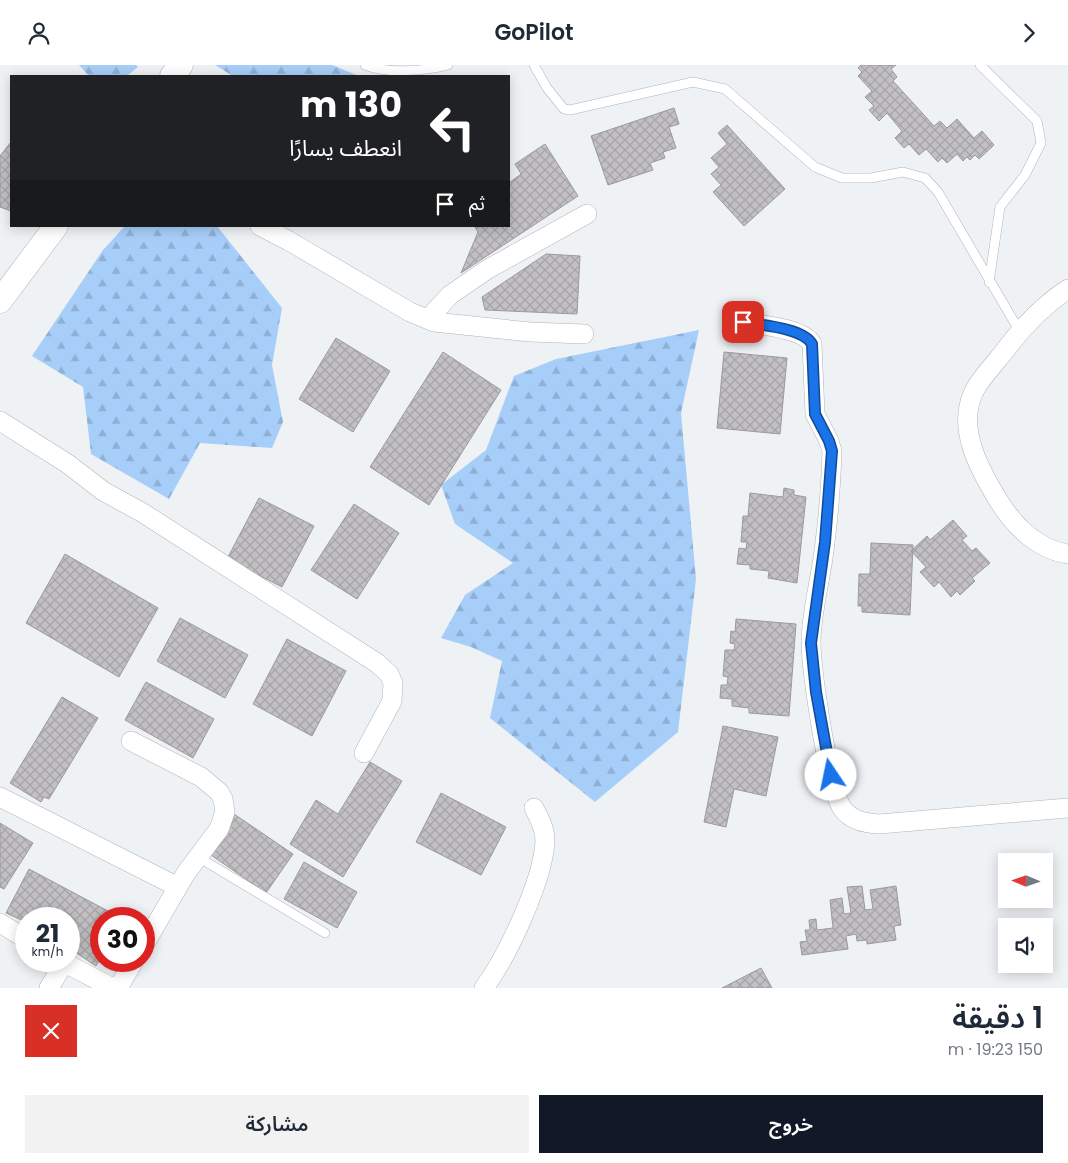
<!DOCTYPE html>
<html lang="ar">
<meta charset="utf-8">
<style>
body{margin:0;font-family:Poppins,"Noto Sans Arabic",sans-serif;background:#f2f2f3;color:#1f2937;direction:rtl;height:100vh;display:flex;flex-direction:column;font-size:19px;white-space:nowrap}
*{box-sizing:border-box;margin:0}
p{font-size:16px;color:#747a83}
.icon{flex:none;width:28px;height:28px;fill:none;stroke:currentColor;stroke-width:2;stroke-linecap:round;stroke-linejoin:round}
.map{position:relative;height:923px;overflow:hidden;direction:ltr}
.details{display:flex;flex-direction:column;background:#fff;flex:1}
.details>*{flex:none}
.top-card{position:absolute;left:10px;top:10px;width:500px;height:152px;border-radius:0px;box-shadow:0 2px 12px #0003;direction:rtl;background:#202124;color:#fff;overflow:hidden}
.needle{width:32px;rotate:272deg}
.controls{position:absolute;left:998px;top:788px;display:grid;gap:10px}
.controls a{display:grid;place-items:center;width:55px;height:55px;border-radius:0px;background:#fff;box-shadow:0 2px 12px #0003;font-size:25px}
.speed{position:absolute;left:15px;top:842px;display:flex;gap:10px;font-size:25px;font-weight:700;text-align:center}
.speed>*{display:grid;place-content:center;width:65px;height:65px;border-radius:50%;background:#fff;box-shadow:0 2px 12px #0003;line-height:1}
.speed small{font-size:12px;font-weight:400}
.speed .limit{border:8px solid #d22;background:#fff;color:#111}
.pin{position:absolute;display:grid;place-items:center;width:42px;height:42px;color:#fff;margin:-21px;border-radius:10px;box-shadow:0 2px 8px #0006}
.me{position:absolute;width:55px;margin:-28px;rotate:349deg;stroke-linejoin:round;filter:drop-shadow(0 0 4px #0008)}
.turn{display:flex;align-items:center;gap:18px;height:105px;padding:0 25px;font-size:22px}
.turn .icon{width:65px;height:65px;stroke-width:2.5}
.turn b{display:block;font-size:35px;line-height:42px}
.then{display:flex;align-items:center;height:48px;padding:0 25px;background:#0003;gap:10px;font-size:19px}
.round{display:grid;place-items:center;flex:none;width:52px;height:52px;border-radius:0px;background:#f2f2f3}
.overview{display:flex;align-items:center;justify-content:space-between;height:85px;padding:0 25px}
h1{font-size:30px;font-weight:600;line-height:38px}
.button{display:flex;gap:10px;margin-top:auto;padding:10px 25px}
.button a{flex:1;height:58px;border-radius:0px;background:#111827;color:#fff;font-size:20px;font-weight:600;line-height:58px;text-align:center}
.button a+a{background:#f2f2f3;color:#1f2937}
header{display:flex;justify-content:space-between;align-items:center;height:65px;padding:0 25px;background:#fff;font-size:22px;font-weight:600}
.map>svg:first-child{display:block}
.forest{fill:url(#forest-firs)}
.building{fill:url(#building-cross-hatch);stroke:#9c9a9d}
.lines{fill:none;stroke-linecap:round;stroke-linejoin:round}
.service-casing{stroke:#b1b4b7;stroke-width:10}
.minor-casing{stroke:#b1b4b7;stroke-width:20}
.tertiary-casing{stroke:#b1b4b7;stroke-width:25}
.service{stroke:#fff;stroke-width:9}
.minor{stroke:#fff;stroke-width:19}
.tertiary{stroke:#fff;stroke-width:24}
.route-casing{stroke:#114b97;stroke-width:12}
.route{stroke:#1a73e8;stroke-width:9}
</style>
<header><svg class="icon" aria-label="forward" viewBox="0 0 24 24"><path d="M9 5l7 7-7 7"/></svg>GoPilot<svg class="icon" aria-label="person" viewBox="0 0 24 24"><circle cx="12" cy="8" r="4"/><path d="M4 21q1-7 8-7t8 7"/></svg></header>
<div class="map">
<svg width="1068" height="923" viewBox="0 0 1068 923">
<defs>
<pattern id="forest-firs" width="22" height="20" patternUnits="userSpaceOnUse" patternTransform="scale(1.25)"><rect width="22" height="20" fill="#a7cef9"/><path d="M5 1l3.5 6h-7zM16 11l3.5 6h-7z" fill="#8fb0d5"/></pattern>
<pattern id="building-cross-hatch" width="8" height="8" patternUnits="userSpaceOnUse" patternTransform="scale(1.25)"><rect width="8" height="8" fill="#c2c0c3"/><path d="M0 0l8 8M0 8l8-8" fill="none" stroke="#a6a4a7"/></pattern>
</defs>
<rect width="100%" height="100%" fill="#eff2f5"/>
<path class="forest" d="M79,0h57l2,2 -11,9h-38z
M215,0h117l27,11h-126z
M125,161h92l65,82 -10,57 11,57 -11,26 -72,-5 -31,56 -78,-45 -8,-67 -51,-31 71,-106z
M699,265l-18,83 15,166 -18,153 -83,70 -105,-84 12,-57 -31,-14 -30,-9 24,-43 48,-32 -58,-39 -14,-39 45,-35 28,-74 42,-17z"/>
<path class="building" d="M861,0h35l-5,4 6,8 -4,4 41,45 6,-5 7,7 10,-9 17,19 8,-7 12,14 -15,14 -4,-4 -5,5 -3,-3 -4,4 -6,-7 -10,9 -5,-5 -4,4 -12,-13 -7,6 -10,-11 -5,4 -9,-10 7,-7 -15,-18 -8,8 -10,-11 5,-4 -9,-9 7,-6 -14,-15 4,-4 -4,-4z
M674,43l5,16 -10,3 7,21 -13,4 2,6 -15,5 3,7 -45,15 -17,-49z
M727,60l58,64 -41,37 -31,-34 8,-7 -10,-11 8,-7 -8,-9 16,-14 -9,-11z
M11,77v69l-11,-4v-51z
M545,79l33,52 -117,77 17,-41 -3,-5 34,-1v-43l12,-9 -6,-10z
M546,189l34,2 -3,58 -92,-4 -3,-13z
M336,273l54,33 -37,61 -54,-33z
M443,287l58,38 -72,115 -59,-38z
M724,287l63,6 -7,76 -63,-6z
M784,423l10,2v5l12,2 -9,86 -29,-5 1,-7 -19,-2v-4l-13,-1 2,-16 7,1 1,-7h-6l2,-26h5l2,-23 33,4z
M259,433l55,28 -32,61 -55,-28z
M354,439l45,29 -42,66 -46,-29z
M953,455l14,16 -5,4 10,11 4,-3 14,15 -18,15 3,3 -15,14 -3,-4 -6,6 -12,-15 -5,5 -14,-15 6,-5 -15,-16 16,-15 3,4z
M871,478l42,2 -3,70 -48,-3v-6h-4l1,-32h11z
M65,489l93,54 -39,69 -93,-54z
M180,553l68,37 -23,43 -68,-37z
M736,554l60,5 -7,92 -40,-3v-5l-17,-2v-7l-12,-1 1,-13h6l1,-8 -5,-1 2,-26h9l1,-6 -5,-1 1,-12 4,1z
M287,574l59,32 -34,65 -59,-32z
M146,617l68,37 -21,39 -68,-38z
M62,632l36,21 -49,81 -5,-2 -3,5 -31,-19z
M723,661l55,11 -12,59 -32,-7 -8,38 -22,-5z
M370,697l32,19 -59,96 -53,-33 26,-44 22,14z
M441,728l65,34 -25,48 -65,-33z
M234,749l59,40 -27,39 -58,-40z
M0,758l33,20 -29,46 -4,-2z
M304,797l53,30 -20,36 -53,-29z
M29,804l94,50h-22v38l-5,9 -27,-18v-29h-43v3l-20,-9z
M862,821l3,24 8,-1 -3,-19 26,-4 5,39 -7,1 2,14 -29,4v-4l-10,1 -1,-7 -10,2 2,13 -46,6 -2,-13 7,-1 -2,-11h5l-1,-10 7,-1 1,11 16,-2 -3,-28 12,-2 2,16 7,-1 -4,-26z
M761,903l11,20h-50z"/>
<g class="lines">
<g class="service-casing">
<path id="service" d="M365,0c22,9 61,6 83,0
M534,0l13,23 17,21 6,1 123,-28 32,7 90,78 27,11h29l32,-6 22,6 13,14 82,140
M980,0l57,56 4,22 -16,32 -25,32 -11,75
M198,792l127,76"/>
</g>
<g class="minor-casing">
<path id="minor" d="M260,161l29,15 121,71 24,10 96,10 54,2
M1068,224c-25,16 -47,40 -65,64 -9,11 -18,21 -26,33 -24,38 3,85 23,117 15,24 39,47 68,51
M428,254l22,-24 38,-26 99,-55
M743,257c18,3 60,6 69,22l3,70 14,27 3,10c-1,31 -3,61 -7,91 -3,33 -13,65 -14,98 0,30 17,146 31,168 9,13 23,15 37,16l189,-16
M0,356l68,43 35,27 40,22 234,150 12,11 4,9 -1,18 -28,52
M131,676l70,36 18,15 4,7 2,13 -6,17 -33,44 -42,72
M0,732l178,90
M0,858l26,16
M61,896l52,27
M49,923l15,-25
M118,923l16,-27
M484,923c23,-31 60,-109 61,-148 0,-12 -6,-22 -11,-32"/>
</g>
<g class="tertiary-casing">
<path id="tertiary" d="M172,11l9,-11
M0,236l56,-75"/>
</g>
<use href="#service" class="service"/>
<use href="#minor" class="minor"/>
<use href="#tertiary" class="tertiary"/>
</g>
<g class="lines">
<g class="route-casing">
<path id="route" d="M743,257c18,3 60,6 69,22l3,70 14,27 3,10 -7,91 -14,101 5,49 15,83"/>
</g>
<use href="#route" class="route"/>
</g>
</svg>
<div class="controls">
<a><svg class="needle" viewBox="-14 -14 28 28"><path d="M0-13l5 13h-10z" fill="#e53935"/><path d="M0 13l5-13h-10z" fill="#747a83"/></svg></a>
<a><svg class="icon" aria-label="sound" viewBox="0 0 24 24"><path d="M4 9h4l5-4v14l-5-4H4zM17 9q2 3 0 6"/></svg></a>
</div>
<div class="speed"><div>21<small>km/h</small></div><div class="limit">30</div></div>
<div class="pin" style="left:743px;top:257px;background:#d93025"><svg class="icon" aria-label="arrive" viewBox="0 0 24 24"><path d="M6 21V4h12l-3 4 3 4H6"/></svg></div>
<svg class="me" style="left:831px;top:710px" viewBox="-20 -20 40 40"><circle r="19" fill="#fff"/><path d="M0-13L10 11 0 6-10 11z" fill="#1a73e8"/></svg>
<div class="top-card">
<div class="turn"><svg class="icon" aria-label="left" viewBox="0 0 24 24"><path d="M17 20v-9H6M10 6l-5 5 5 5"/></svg><div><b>130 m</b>انعطف يسارًا</div></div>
<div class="then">ثم<svg class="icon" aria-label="arrive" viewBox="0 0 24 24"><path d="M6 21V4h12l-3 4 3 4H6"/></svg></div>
</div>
</div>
<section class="details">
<div class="overview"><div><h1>1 دقيقة</h1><p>150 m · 19:23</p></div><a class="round" style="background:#d93025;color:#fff"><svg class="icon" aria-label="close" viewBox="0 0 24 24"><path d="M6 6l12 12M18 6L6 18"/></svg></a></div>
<div class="button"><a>خروج</a><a>مشاركة</a></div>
</section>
